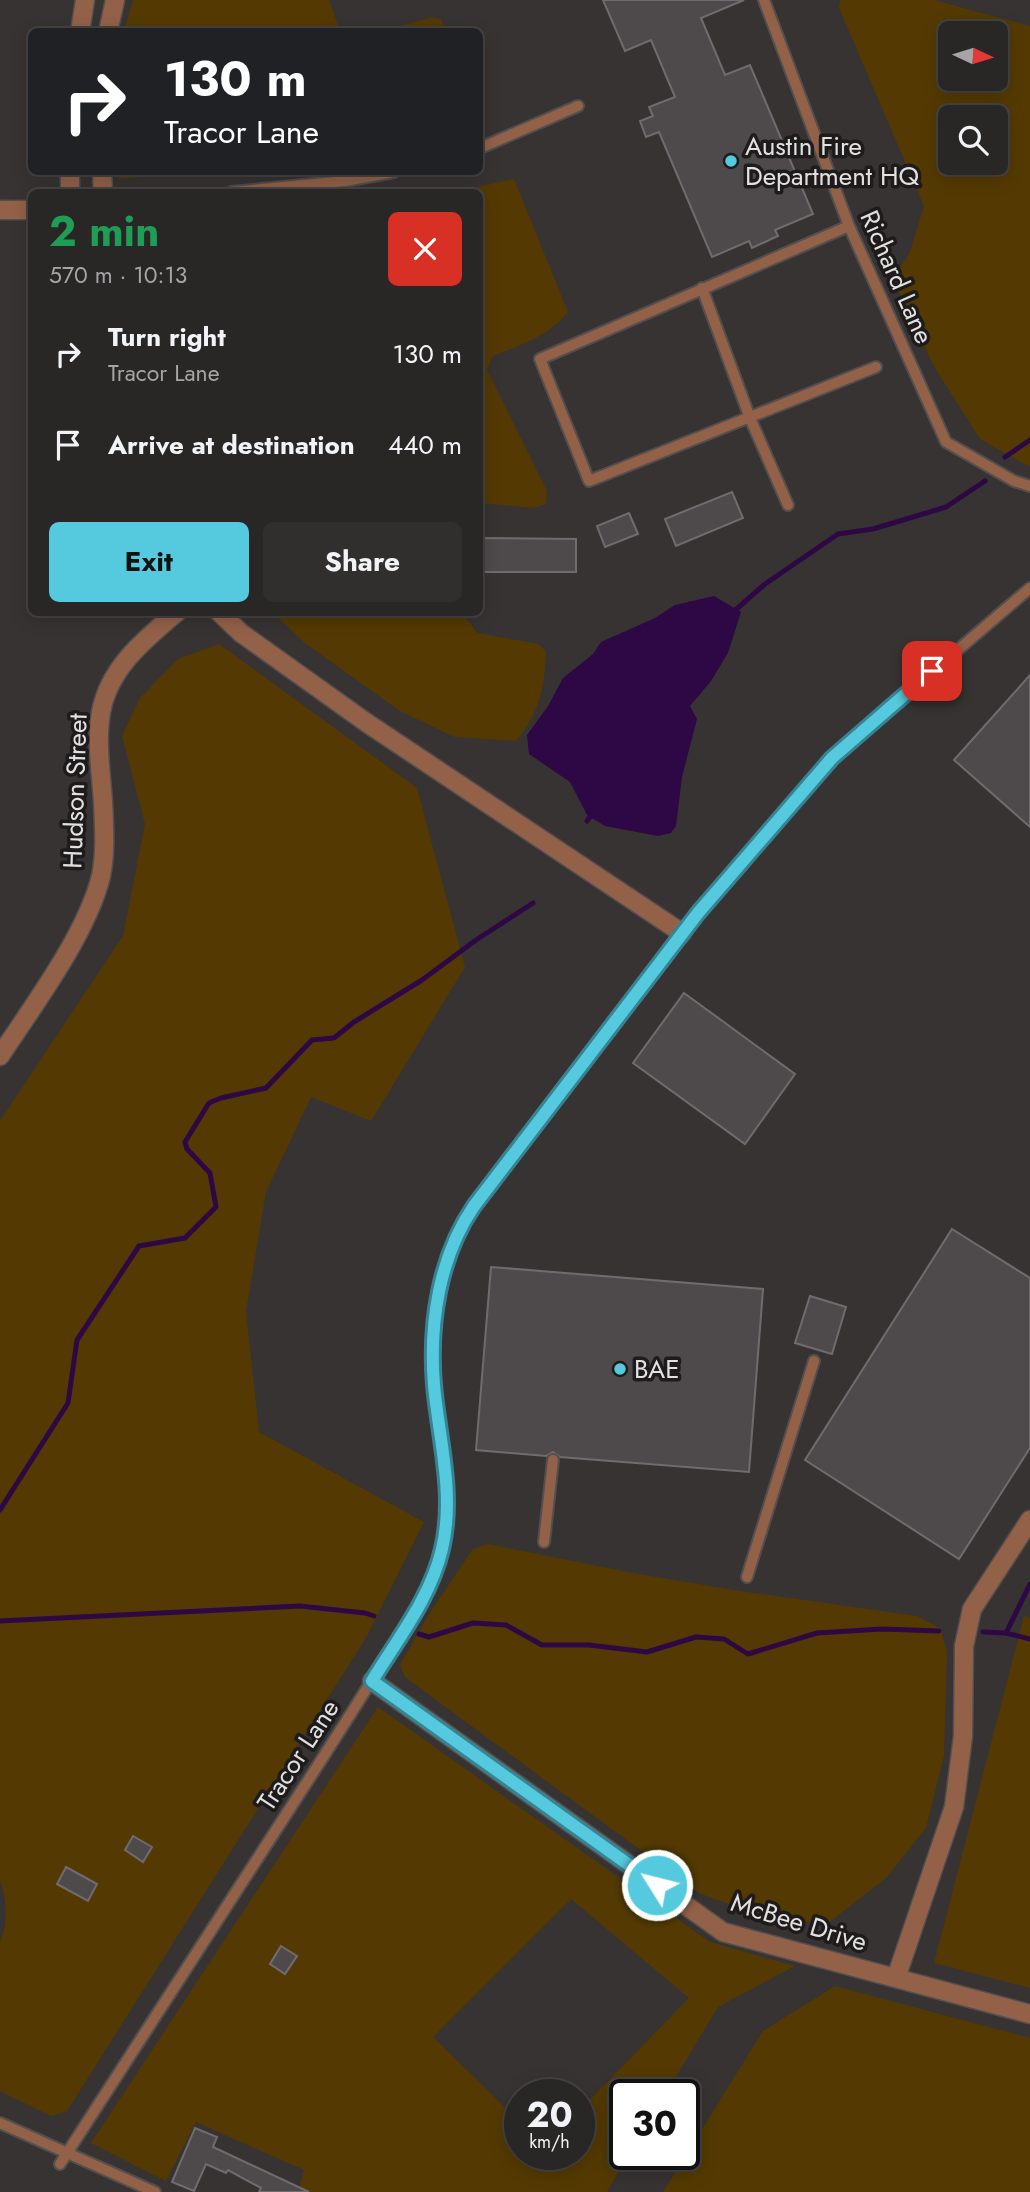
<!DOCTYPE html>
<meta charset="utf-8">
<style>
body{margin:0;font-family:Jost,sans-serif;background:#312e2e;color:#f1f3f6;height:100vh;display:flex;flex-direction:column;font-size:26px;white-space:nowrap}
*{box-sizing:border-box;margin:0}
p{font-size:23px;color:#a5a5a7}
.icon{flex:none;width:38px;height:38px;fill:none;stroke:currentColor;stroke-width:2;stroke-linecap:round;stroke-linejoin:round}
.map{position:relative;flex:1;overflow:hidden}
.details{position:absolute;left:28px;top:189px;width:455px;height:427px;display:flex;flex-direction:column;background:#292626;border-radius:10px;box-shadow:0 4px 18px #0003,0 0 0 2px #454343}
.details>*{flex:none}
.top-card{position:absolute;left:28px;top:28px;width:455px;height:147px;border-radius:10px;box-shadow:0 4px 18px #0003,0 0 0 2px #454343;background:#202124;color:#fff;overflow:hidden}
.needle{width:46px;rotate:94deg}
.buttons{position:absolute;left:938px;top:21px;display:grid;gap:14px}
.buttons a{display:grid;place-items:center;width:70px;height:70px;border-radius:10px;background:#292626;box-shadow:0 4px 18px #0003,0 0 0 2px #454343;font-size:35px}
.speed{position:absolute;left:504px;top:2079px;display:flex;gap:14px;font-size:35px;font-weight:700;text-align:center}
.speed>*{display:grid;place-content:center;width:91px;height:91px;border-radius:50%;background:#292626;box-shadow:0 4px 18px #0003,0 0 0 2px #454343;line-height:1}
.speed small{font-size:18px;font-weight:400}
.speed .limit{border:4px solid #111;border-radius:10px;background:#fff;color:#111}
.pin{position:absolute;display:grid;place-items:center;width:60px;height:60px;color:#fff;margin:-30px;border-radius:14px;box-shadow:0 4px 10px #0006}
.me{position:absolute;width:77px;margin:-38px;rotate:306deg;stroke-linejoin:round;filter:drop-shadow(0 0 5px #0008)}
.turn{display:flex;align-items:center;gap:24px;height:147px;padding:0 21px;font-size:32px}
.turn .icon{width:91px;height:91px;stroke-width:2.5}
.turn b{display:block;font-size:49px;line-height:60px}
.round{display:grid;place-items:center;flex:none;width:74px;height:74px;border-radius:10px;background:#312e2e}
.head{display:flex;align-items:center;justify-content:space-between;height:119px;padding:0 21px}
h1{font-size:42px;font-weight:700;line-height:52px;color:#1e9e55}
.button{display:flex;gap:14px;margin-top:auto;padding:14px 21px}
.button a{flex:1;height:80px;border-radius:10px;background:#55cadf;color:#111;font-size:28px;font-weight:700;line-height:80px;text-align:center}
.button a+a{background:#312e2e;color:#f1f3f6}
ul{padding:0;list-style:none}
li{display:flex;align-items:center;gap:21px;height:91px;padding:0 21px}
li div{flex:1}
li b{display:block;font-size:26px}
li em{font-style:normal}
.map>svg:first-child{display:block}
.green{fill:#543a02;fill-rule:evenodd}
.water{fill:#2e0844}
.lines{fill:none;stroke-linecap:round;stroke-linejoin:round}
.stream{stroke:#2e0844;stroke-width:5}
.building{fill:#4e4a4c;stroke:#706b6e;stroke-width:2}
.lane-casing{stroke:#534f4f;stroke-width:14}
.street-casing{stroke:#534f4f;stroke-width:21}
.lane{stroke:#936148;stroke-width:10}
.street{stroke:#936148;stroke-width:18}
.route-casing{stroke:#378391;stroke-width:18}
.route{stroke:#55cadf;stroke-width:12}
.poi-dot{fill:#55cadf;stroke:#1d1b1b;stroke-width:2.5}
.labels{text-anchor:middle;stroke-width:7;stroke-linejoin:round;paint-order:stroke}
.poi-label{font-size:26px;fill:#e3e0e0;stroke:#1d1b1b;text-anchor:start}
.street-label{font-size:26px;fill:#e3e0e0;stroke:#1d1b1b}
</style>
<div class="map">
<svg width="1030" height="2192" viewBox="0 0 1030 2192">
<rect width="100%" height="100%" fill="#373333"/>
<path class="green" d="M133,0h196l11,31h-216z
M840,0h94l96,26v441l-50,-28 -47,-74 -40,-86 17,-27 14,-46 -85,-198zM996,33v46h-46v-46zM996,117v46h-46v-46z
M432,17l9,2 5,12h-61z
M119,172h85l-85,7z
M514,179l54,133c-20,25 -46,32 -75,44l-6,14 60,121 -1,13 -12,4 -54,-5v-311h-26z
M273,613h190l14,20 62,11 7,8c-2,37 -6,60 -30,89l-61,-4 -55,-26 -95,-68z
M219,644l198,144 48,179 -94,154 -60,-24 -45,95 -20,119 13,121 165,90 -57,114 -300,475 -16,5 -51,-25v-149c8,-19 7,-42 0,-62v-759l123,-185 22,-112 -23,-88 18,-38 38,-39z
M488,1544l145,29 107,18 177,25 23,12 7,24 -3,104 -18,72 -40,50 -59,46c-45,-4 -86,-14 -128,-31l-294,-216 -5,-12 29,-51 44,-65z
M1024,1616l6,2v370l-96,-25z
M378,1707l332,235 85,24 -77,41 -53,88h-40v59h4l-22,38h-309l6,-22 -108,-48 -30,59 -75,-38zM571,1899l118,99 -110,113v43h-59v-32l-87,-85z
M835,1986l195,52v154h-367l100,-161z"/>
<path class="water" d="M714,596l27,16 -13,41 -17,28 -21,25 7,13 -15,58 -6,49 -5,7 -13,3 -53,-10 -18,-11 -17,-33 -41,-28 -2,-19 21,-29 15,-28 30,-24 8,-12 54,-24 20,-13z"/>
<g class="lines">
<path class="stream" d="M1005,457l25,-17
M732,613l33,-29 73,-50 35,-5 73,-22 39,-26
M587,821l7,-10
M0,1510l68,-107 9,-63 62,-94 46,-8 31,-31 -6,-34 -23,-24 -2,-7 24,-39 12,-5 45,-10 46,-48 22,-2 20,-16 68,-42 54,-40 57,-37
M0,1621l300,-15 65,7 9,3
M983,1632l23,1 24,6
M1006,1633l24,-49
M419,1634l10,3 44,-14 33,2 36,20h47l58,7 49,-15 28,2 24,15 69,-21 65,-4 57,2"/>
</g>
<path class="building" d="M603,0h141l-43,18 24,57 25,-10 63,149 -38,16 3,6 -26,12 -3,-7 -37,16 -53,-125 -13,5 -6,-16 13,-5 -4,-9 26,-10 -24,-57 -26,11z
M732,492l11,26 -67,28 -11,-27z
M629,513l9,21 -33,13 -8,-21z
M480,538l96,1v33h-96z
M1030,675v152l-76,-67z
M684,993l111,81 -50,70 -112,-81z
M952,1229l78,49v170l-71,111 -154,-99z
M491,1267l272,22 -14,183 -189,-15 -7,-5 -7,4 -70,-6z
M810,1296l36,11 -14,47 -37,-11z
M133,1836l19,11 -9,15 -18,-12z
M66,1867l31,17 -9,17 -31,-17z
M281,1946l16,10 -12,18 -15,-10z
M195,2128l22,9 -4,10 96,45h-50l2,-4 -33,-18 -2,3 -20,-9 -12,27 -22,-9z"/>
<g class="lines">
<g class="lane-casing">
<path id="lane" d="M764,0l85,226 97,216 68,39 16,5
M480,148l98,-42
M232,192l113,-11 49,-9
M849,226l-309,133 49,122 287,-114
M702,288l48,130 38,87
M544,1542l9,-82
M747,1577l67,-216
M0,2123l155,69
M60,2164c86,-134 173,-268 260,-402 27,-42 53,-83 79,-126 16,-27 34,-54 43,-85 14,-54 -1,-110 -7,-164 -7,-58 6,-112 28,-165l219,-289 150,-175 198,-170"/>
</g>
<g class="street-casing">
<path id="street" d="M80,32l5,-32
M108,32l7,-32
M70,172v20
M102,172l1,20
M0,210h32
M219,612l22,21 126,90 315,210
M0,1056c33,-50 87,-122 101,-180 5,-24 3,-50 2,-74 -2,-29 -7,-61 -2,-90 8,-44 44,-73 76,-100
M372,1681l351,251 307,82
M896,1978l58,-171 9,-71 1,-90 8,-37 58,-89"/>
</g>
<use href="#lane" class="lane"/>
<use href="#street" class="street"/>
</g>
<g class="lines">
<g class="route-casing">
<path id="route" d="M657,1885l-285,-204c25,-41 59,-84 70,-132 13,-55 -3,-109 -8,-164 -5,-61 5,-128 40,-179l224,-293 134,-155 100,-87"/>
</g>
<use href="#route" class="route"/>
</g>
<g class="poi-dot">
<circle cx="731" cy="161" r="7"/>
<circle cx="620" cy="1369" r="7"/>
</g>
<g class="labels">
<g class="poi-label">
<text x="745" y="155">Austin Fire<tspan x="745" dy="30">Department HQ</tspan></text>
<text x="634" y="1378">BAE</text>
</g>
<g class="street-label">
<text transform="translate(897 277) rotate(66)" y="9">Richard Lane</text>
<text transform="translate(75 791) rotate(-88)" y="9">Hudson Street</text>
<text transform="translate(298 1755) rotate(-57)" y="9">Tracor Lane</text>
<text transform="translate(799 1922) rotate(17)" y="9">McBee Drive</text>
</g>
</g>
</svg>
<div class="buttons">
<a><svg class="needle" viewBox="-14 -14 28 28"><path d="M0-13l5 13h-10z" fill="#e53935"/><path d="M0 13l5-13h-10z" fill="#a5a5a7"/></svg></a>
<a><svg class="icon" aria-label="search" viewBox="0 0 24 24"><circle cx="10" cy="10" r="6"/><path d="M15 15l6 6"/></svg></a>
</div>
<div class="speed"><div>20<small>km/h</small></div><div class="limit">30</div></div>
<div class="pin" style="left:932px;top:671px;background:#d93025"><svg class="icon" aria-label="arrive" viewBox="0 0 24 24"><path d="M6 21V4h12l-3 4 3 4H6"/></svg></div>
<svg class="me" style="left:657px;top:1885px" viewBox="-20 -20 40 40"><circle r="17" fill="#55cadf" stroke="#fff" stroke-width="3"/><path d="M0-11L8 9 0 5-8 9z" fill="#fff"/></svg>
<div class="top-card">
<div class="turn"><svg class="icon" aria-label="right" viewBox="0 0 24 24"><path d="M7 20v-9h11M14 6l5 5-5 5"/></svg><div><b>130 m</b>Tracor Lane</div></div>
</div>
<section class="details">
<div class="head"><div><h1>2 min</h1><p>570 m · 10:13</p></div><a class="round" style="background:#d93025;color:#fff"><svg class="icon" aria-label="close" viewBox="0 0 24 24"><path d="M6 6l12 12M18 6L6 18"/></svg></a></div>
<ul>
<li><svg class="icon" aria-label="right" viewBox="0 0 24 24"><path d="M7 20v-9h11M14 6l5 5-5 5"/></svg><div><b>Turn right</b><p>Tracor Lane</p></div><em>130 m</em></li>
<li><svg class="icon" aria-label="arrive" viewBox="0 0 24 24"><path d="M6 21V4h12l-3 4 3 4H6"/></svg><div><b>Arrive at destination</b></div><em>440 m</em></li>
</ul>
<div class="button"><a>Exit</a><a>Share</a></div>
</section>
</div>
